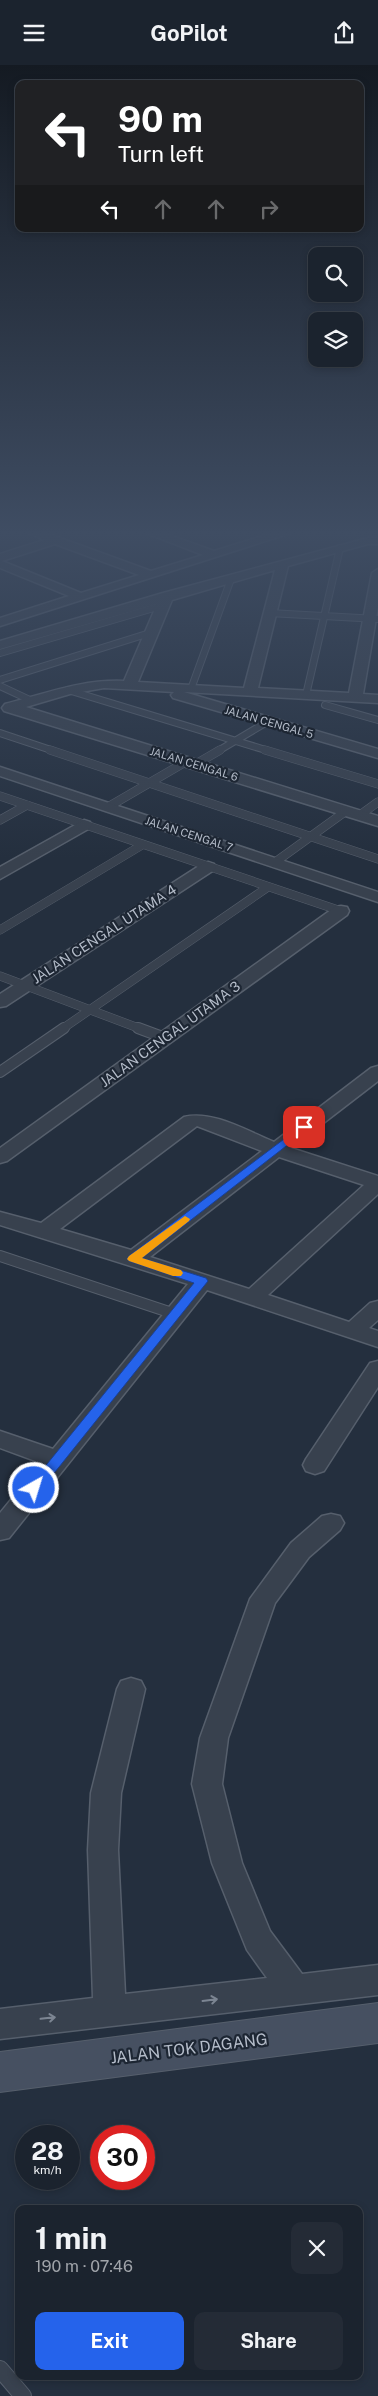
<!DOCTYPE html>
<meta charset="utf-8">
<style>
body{margin:0;font-family:"Public Sans",sans-serif;background:#242b36;color:#f1f3f6;height:100vh;display:flex;flex-direction:column;font-size:19px;white-space:nowrap}
*{box-sizing:border-box;margin:0}
p{font-size:16px;color:#a0a4aa}
.icon{flex:none;width:28px;height:28px;fill:none;stroke:currentColor;stroke-width:2;stroke-linecap:round;stroke-linejoin:round}
.map{position:relative;flex:1;overflow:hidden}
.side{position:absolute;left:15px;top:2140px;width:348px;height:175px;display:flex;flex-direction:column;background:#1b232e;border-radius:10px;box-shadow:0 2px 8px #0003,0 0 0 1px #39404a}
.side>*{flex:none}
.banner{position:absolute;left:15px;top:15px;width:349px;height:152px;border-radius:10px;box-shadow:0 2px 8px #0003,0 0 0 1px #39404a;background:#202124;color:#fff;overflow:hidden}
.buttons{position:absolute;left:308px;top:182px;display:grid;gap:10px}
.buttons a{display:grid;place-items:center;width:55px;height:55px;border-radius:10px;background:#1b232e;box-shadow:0 2px 8px #0003,0 0 0 1px #39404a;font-size:25px}
.speed{position:absolute;left:15px;top:2060px;display:flex;gap:10px;font-size:25px;font-weight:700;text-align:center}
.speed>*{display:grid;place-content:center;width:65px;height:65px;border-radius:50%;background:#1b232e;box-shadow:0 2px 8px #0003,0 0 0 1px #39404a;line-height:1}
.speed small{font-size:12px;font-weight:400}
.speed .limit{border:8px solid #d22;background:#fff;color:#111}
.pin{position:absolute;display:grid;place-items:center;width:42px;height:42px;color:#fff;margin:-21px;border-radius:10px;box-shadow:0 2px 8px #0006}
.me{position:absolute;width:55px;margin:-28px;rotate:39deg;stroke-linejoin:round;filter:drop-shadow(0 0 4px #0008)}
.turn{display:flex;align-items:center;gap:18px;height:105px;padding:0 20px;font-size:22px}
.turn .icon{width:65px;height:65px;stroke-width:2.5}
.turn b{display:block;font-size:35px;line-height:42px}
.lanes{display:flex;align-items:center;height:48px;padding:0 20px;background:#0003;justify-content:center;gap:25px;direction:ltr}
.lanes .off{opacity:.35}
.round{display:grid;place-items:center;flex:none;width:52px;height:52px;border-radius:10px;background:#242b36}
.summary{display:flex;align-items:center;justify-content:space-between;height:85px;padding:0 20px}
h1{font-size:30px;font-weight:700;line-height:38px}
.cta{display:flex;gap:10px;margin-top:auto;padding:10px 20px}
.cta a{flex:1;height:58px;border-radius:10px;background:#2563eb;color:#fff;font-size:20px;font-weight:700;line-height:58px;text-align:center}
.cta a+a{background:#242b36;color:#f1f3f6}
header{display:flex;justify-content:space-between;align-items:center;height:65px;padding:0 20px;background:#1b232e;font-size:22px;font-weight:700}
.map>svg:first-child{display:block}
.lines{fill:none;stroke-linecap:round;stroke-linejoin:round}
.lane-far3-casing{stroke:#565f6c;stroke-width:8}
.lane-far2-casing{stroke:#565f6c;stroke-width:9}
.lane-far1-casing{stroke:#565f6c;stroke-width:12}
.lane-casing{stroke:#565f6c;stroke-width:18}
.street-casing{stroke:#565f6c;stroke-width:3}
.secondary-casing{stroke:#565f6c;stroke-width:2}
.lane-far3{stroke:#38414e;stroke-width:6}
.lane-far2{stroke:#38414e;stroke-width:8}
.lane-far1{stroke:#38414e;stroke-width:10}
.lane{stroke:#38414e;stroke-width:16}
.street{fill:#38414e;fill-rule:evenodd}
.secondary{fill:#465061;fill-rule:evenodd}
.oneway{stroke:#7c8592}
.route{fill:#2563eb;stroke:#184099}
.slow{fill:#f59e0b}
.labels{text-anchor:middle;stroke-width:4.5;stroke-linejoin:round;paint-order:stroke}
.far-street-label{font-size:11px;fill:#b4bcc9;stroke:#1d2633}
.street-label{font-size:14px;fill:#b4bcc9;stroke:#1d2633}
.near-street-label{font-size:16px;fill:#b4bcc9;stroke:#1d2633}
</style>
<header><svg class="icon" aria-label="menu" viewBox="0 0 24 24"><path d="M4 6h16M4 12h16M4 18h16"/></svg>GoPilot<svg class="icon" aria-label="share" viewBox="0 0 24 24"><path d="M12 15V3M7 8l5-5 5 5M5 13v7h14v-7"/></svg></header>
<div class="map">
<svg width="378" height="2331" viewBox="0 0 378 2331">
<rect width="100%" height="100%" fill="#242f3e"/>
<g class="lines">
<g class="lane-far3-casing">
<path id="lane-far3" d="M269,548l109,6
M0,588l164,-48
M0,615l153,-48
M0,621l32,15
M191,624l40,-110
M68,625l201,61
M306,630l34,-147
M325,640l53,15
M0,668l54,18
M218,686l49,-29"/>
</g>
<g class="lane-far2-casing">
<path id="lane-far2" d="M50,685l328,109
M265,685l113,34
M196,699l24,-14
M0,731l341,115
M108,742l79,-46
M360,750l18,-13
M0,755l27,-15
M274,798l72,-52
M0,865l142,-85
M0,911l141,53
M62,964l206,-142"/>
</g>
<g class="lane-far1-casing">
<path id="lane-far1" d="M138,963l27,10
M0,1007l64,-44
M0,1191l175,58"/>
</g>
<g class="lane-casing">
<path id="lane" d="M0,2304l23,27"/>
</g>
<g class="street-casing">
<path id="street" d="M24,466h17l110,40 52,-16 -62,-24h17l56,20 65,-20h18l-297,95v-8l69,-22 -69,-28v-14l44,-14zM55,479l84,31 -58,18 -79,-32z
M368,473h10v6h-10l-80,22 -30,122 91,5 23,-120 6,-4v38l-15,87 15,1v8l-194,-11 194,57v9l-205,-60 -2,-3 3,-3 -70,-4 -34,6 -44,13 352,109v10l-374,-115 -2,-3 3,-4c40,-10 77,-25 119,-23l33,-77 -157,45v-8l163,-48zM275,505l-31,118 -106,-6 34,-82z
M0,702l378,125v10l-378,-126z
M84,755l6,2 2,3 -2,3 -90,51v-12z
M208,797l6,2 2,3 -2,3 -208,136 -6,1v-13l202,-130z
M341,841l6,1 2,4 -2,4 -340,246 -7,2v-15l335,-241z
M378,1001v15l-87,67 87,28v18l-110,101 81,27 21,-19 8,-2v19l-9,8 9,3v16l-171,-57 -198,248 -9,2v-27l41,-50 -41,-15v-17l53,18 135,-165 -188,-59v-13l41,11 143,-106c29,-7 63,14 90,25l97,-74zM197,1061l65,25 -131,99 -71,-21zM279,1092l85,28 -115,104 -99,-32z
M378,1296v26l-54,84 -9,3 -9,-3 -3,-6 3,-6 64,-96z
M331,1449l9,2 4,7 -4,7 -31,27 -34,46 -47,135 -6,46 20,79 28,68 32,43 76,-9v30l-378,44v-30l93,-11 -5,-148 3,-57 26,-104 4,-8 10,-3 10,3 4,8 -24,104 -3,57 7,144 142,-16 -20,-28 -35,-87 -20,-79 8,-46 50,-139 41,-56 31,-27z"/>
</g>
<g class="secondary-casing">
<path id="secondary" d="M378,1938v40l-378,49v-40z"/>
</g>
<use href="#lane-far3" class="lane-far3"/>
<use href="#lane-far2" class="lane-far2"/>
<use href="#lane-far1" class="lane-far1"/>
<use href="#lane" class="lane"/>
<use href="#street" class="street"/>
<use href="#secondary" class="secondary"/>
</g>
<defs><path id="oneway-shaft" d="M-6 0H5M1.5-3L5.5 0L1.5 3" fill="none" stroke-width="1.6" stroke-linecap="round" stroke-linejoin="round" transform="scale(1.25)"/></defs>
<g class="oneway">
<use href="#oneway-shaft" transform="translate(210 1935) rotate(-7)"/>
<use href="#oneway-shaft" transform="translate(48 1953) rotate(-6)"/>
</g>
<linearGradient id="sky" x2="0" y2="1"><stop stop-color="#141a22"/><stop offset="0.59" stop-color="#3f4d63"/><stop offset="1" stop-color="#3f4d63" stop-opacity="0"/></linearGradient>
<rect width="378" height="793" fill="url(#sky)"/>
<path class="route" d="M304,1059l4,1v4l-166,129 64,20 2,3 -169,211h-9l-2,-4 2,-3 164,-202 -65,-22 -2,-2 2,-3z"/>
<path class="slow" d="M185,1151l5,3 -1,2 -47,37 39,12 2,3 -2,3h-8l-44,-15 -2,-2 2,-3z"/>
<g class="labels">
<g class="far-street-label">
<text transform="translate(269 657) rotate(16)" y="4">JALAN CENGAL 5</text>
<text transform="translate(194 699) rotate(17)" y="4">JALAN CENGAL 6</text>
<text transform="translate(189 769) rotate(18)" y="4">JALAN CENGAL 7</text>
</g>
<g class="street-label">
<text transform="translate(104 869) rotate(-33)" y="5">JALAN CENGAL UTAMA 4</text>
<text transform="translate(170 969) rotate(-36)" y="5">JALAN CENGAL UTAMA 3</text>
</g>
<g class="near-street-label">
<text transform="translate(189 1983) rotate(-7)" y="6">JALAN TOK DAGANG</text>
</g>
</g>
</svg>
<div class="buttons">
<a><svg class="icon" aria-label="search" viewBox="0 0 24 24"><circle cx="10" cy="10" r="6"/><path d="M15 15l6 6"/></svg></a>
<a><svg class="icon" aria-label="layers" viewBox="0 0 24 24"><path d="M12 4l9 5-9 5-9-5zM3 14l9 5 9-5"/></svg></a>
</div>
<div class="speed"><div>28<small>km/h</small></div><div class="limit">30</div></div>
<div class="pin" style="left:304px;top:1062px;background:#d93025"><svg class="icon" aria-label="arrive" viewBox="0 0 24 24"><path d="M6 21V4h12l-3 4 3 4H6"/></svg></div>
<svg class="me" style="left:34px;top:1423px" viewBox="-20 -20 40 40"><circle r="17" fill="#2563eb" stroke="#fff" stroke-width="3"/><path d="M0-11L8 9 0 5-8 9z" fill="#fff"/></svg>
<div class="banner">
<div class="turn"><svg class="icon" aria-label="left" viewBox="0 0 24 24"><path d="M17 20v-9H6M10 6l-5 5 5 5"/></svg><div><b>90 m</b>Turn left</div></div>
<div class="lanes"><svg class="icon" aria-label="left" viewBox="0 0 24 24"><path d="M17 20v-9H6M10 6l-5 5 5 5"/></svg><svg class="icon off" aria-label="ahead" viewBox="0 0 24 24"><path d="M12 20V5M6 11l6-6 6 6"/></svg><svg class="icon off" aria-label="ahead" viewBox="0 0 24 24"><path d="M12 20V5M6 11l6-6 6 6"/></svg><svg class="icon off" aria-label="right" viewBox="0 0 24 24"><path d="M7 20v-9h11M14 6l5 5-5 5"/></svg></div>
</div>
<section class="side">
<div class="summary"><div><h1>1 min</h1><p>190 m · 07:46</p></div><a class="round"><svg class="icon" aria-label="close" viewBox="0 0 24 24"><path d="M6 6l12 12M18 6L6 18"/></svg></a></div>
<div class="cta"><a>Exit</a><a>Share</a></div>
</section>
</div>
